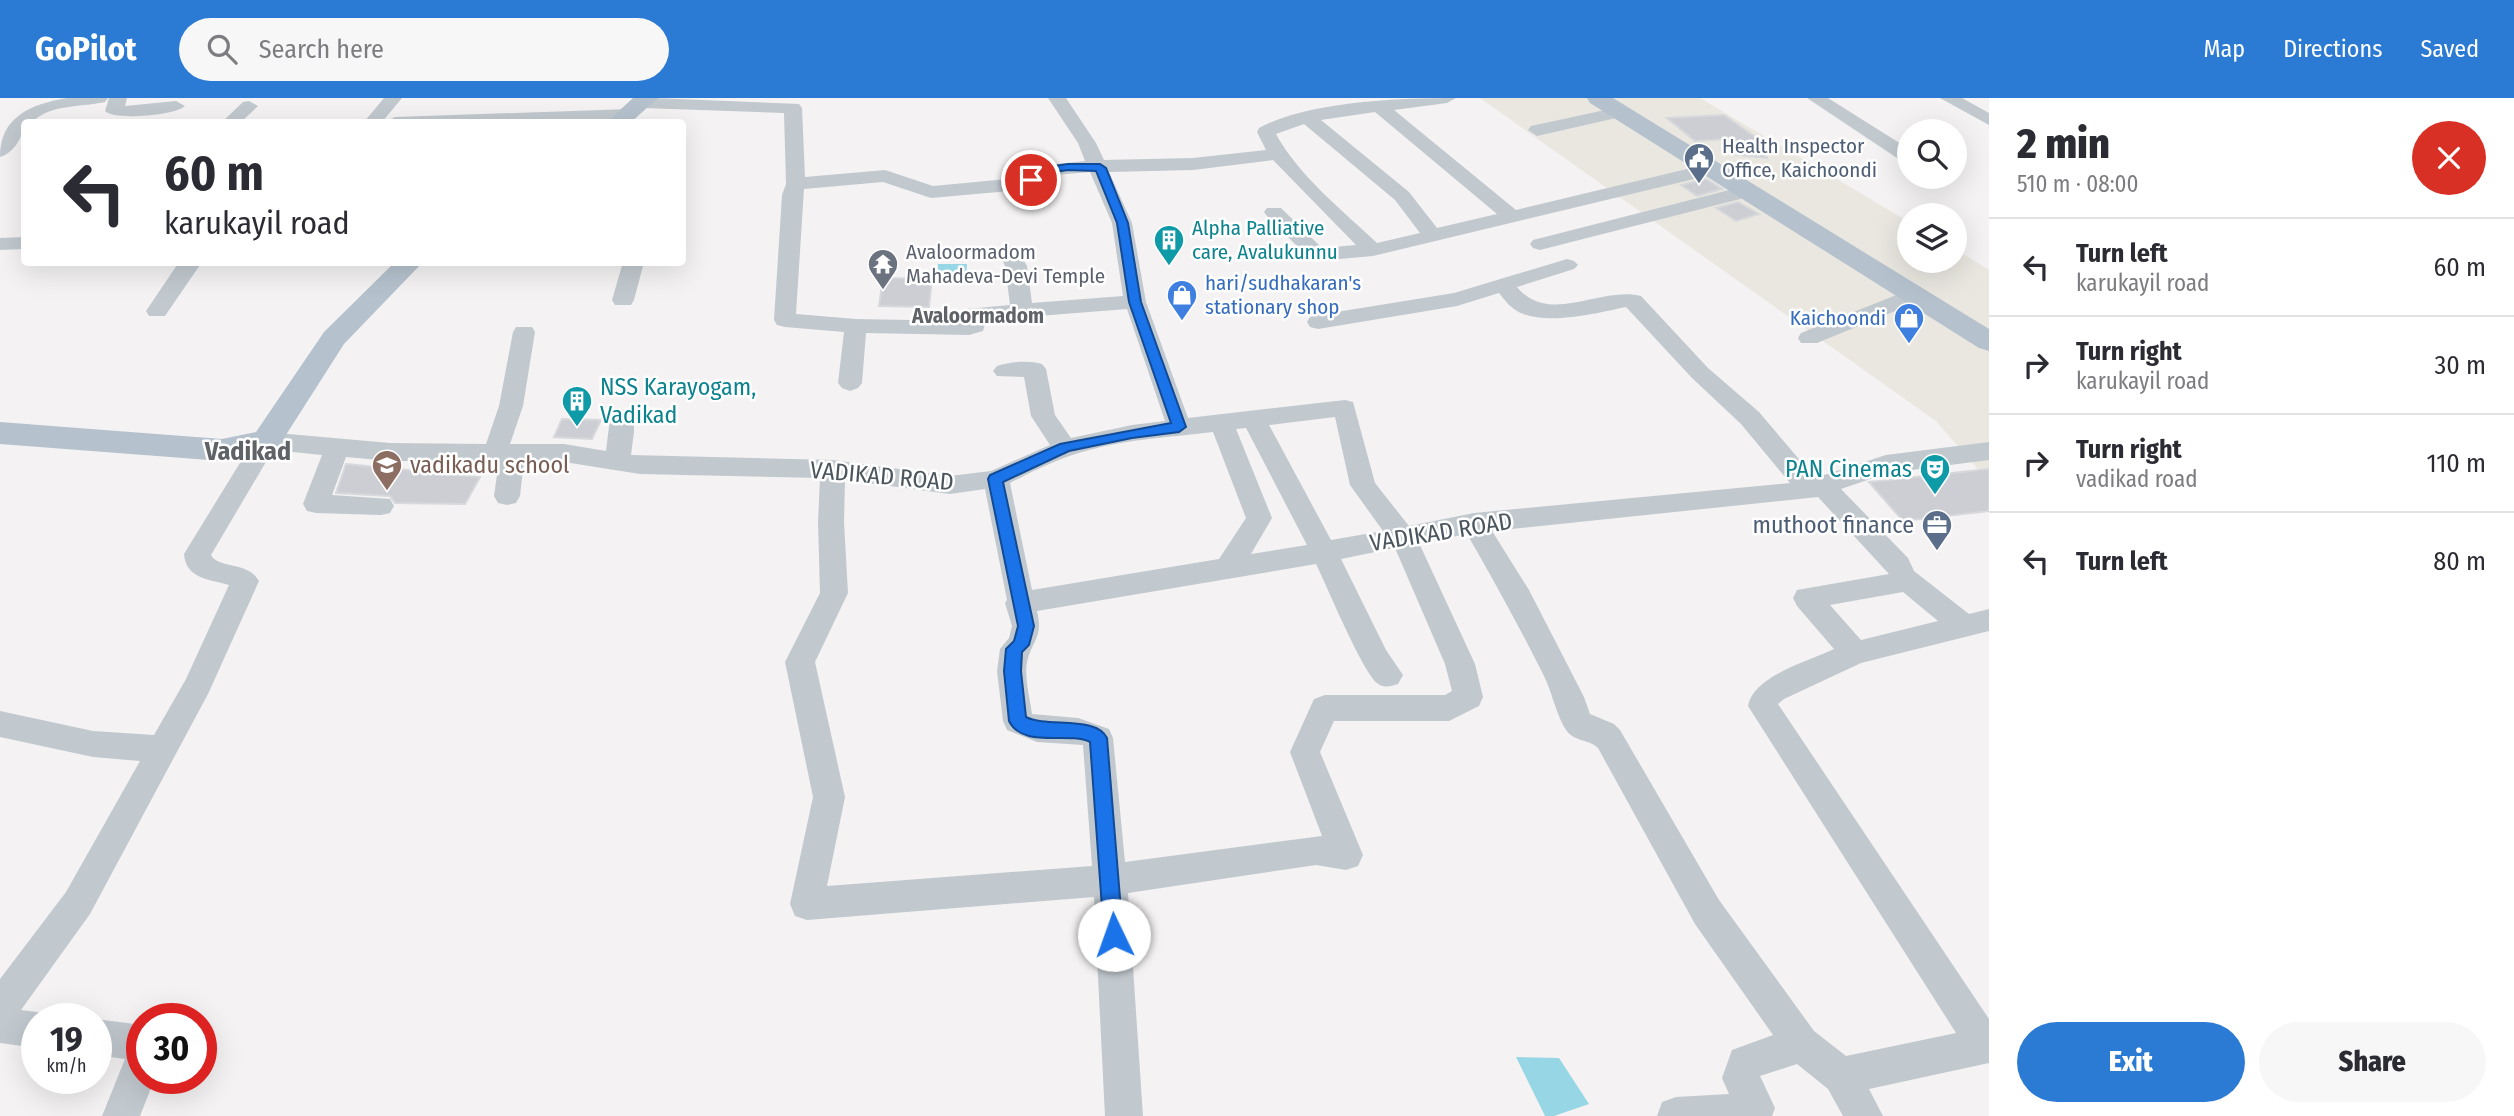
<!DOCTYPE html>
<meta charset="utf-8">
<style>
body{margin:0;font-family:"Fira Sans Condensed",sans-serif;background:#f7f7f7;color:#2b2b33;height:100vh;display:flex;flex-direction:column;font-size:26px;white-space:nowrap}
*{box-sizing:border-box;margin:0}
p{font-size:23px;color:#7c7c81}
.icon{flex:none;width:38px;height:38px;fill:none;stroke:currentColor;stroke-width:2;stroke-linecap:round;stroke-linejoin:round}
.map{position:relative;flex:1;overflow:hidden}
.sheet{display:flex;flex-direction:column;background:#fff;width:525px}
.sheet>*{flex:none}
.banner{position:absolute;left:21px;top:21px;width:665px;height:147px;border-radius:7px;box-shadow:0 7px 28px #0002;background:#fff;color:#2b2b33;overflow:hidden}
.controls{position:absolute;left:1897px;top:21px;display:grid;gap:14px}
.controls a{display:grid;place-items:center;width:70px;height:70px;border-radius:50%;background:#fff;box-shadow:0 7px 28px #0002;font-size:35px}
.speed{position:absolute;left:21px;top:905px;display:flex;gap:14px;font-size:35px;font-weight:700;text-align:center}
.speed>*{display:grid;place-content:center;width:91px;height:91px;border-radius:50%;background:#fff;box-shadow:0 7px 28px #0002;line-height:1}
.speed small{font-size:18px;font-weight:400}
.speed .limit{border:10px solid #d22;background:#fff;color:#111}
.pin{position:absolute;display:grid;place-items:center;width:60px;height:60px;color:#fff;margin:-30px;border:4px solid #fff;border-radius:50%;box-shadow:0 2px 7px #0007}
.me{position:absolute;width:77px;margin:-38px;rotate:357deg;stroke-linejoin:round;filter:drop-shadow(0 0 5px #0008)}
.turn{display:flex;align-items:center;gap:24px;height:147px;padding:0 28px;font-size:32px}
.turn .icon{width:91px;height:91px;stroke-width:2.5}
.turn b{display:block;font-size:49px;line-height:60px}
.round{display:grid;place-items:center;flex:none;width:74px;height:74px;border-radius:37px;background:#f7f7f7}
.summary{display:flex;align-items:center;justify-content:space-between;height:119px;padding:0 28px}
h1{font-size:42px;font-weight:800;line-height:52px}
.action{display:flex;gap:14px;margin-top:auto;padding:14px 28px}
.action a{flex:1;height:80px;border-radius:42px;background:#2b7ad4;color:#fff;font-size:28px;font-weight:800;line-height:80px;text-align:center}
.action a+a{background:#f7f7f7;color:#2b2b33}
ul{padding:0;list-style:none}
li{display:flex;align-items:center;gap:21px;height:98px;padding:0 28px;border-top:2px solid #e1e1e2}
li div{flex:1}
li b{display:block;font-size:26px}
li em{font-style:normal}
header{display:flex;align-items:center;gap:42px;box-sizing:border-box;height:98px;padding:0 35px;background:#2b7ad4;color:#fff}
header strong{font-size:33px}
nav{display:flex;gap:38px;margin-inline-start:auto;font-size:24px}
.search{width:490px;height:63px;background:#f7f7f7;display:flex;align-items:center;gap:18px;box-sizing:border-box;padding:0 24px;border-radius:38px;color:#7c7c81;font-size:26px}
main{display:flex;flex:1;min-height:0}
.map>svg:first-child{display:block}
.commercial{fill:#e9e7e0}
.water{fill:#97d7e5}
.building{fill:#ccced4;stroke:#d7d8dc;stroke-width:2}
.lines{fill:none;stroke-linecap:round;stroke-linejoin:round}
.minor{fill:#c1c9cf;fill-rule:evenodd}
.major{fill:#b5c2cd;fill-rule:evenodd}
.route{fill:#1a73e8;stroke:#114b97;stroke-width:2}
.labels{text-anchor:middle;stroke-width:5;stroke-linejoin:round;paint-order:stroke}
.far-service-label{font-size:21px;fill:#4e5e75;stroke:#fff;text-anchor:start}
.far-culture-label{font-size:21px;fill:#0d838f;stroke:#fff;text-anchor:start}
.far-worship-label{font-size:21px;fill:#5b616d;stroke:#fff;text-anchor:start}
.far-shop-label{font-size:21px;fill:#366cbe;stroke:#fff;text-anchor:start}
.far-neighbourhood-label{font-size:21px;font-weight:bold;fill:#5f6266;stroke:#fff}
.culture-label{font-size:24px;fill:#0d838f;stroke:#fff;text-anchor:start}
.education-label{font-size:24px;fill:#785e54;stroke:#fff;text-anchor:start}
.street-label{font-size:24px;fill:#4b555e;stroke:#fff}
.service-label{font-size:24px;fill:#4e5e75;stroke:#fff;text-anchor:end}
.neighbourhood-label{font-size:26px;font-weight:bold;fill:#5f6266;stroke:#fff}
</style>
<header>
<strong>GoPilot</strong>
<div class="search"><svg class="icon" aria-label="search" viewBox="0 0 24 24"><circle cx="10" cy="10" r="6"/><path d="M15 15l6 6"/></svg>Search here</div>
<nav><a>Map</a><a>Directions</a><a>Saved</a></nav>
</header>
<main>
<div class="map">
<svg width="1989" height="1018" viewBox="0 0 1989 1018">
<rect width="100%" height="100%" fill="#f4f2f2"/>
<path class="commercial" d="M1480,0h220l209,124v39h46v-12l34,21v212l-53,-61z"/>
<path class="water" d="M938,166h29l-1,20h-29z
M1516,959l43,1 30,46 -35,12h-9z"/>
<path class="building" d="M1724,17l37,26 6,17 -36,-4 -4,-15 -32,2 -28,-23z
M1706,81l16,10 -25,7 -16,-11z
M1738,104l21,12 -23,7 -20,-13z
M883,180l49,1 -3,28 -50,-1z
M562,321l39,1 -9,19 -38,-2z
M346,366l134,13 -15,27 -70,-1 -5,-7 -54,-3z
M1989,371v42l-86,10 -34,-39z"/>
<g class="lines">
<path class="minor" d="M67,0h41l-3,4c-21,5 -57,2 -72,20h-9c0,14 -10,31 -24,35 0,-41 32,-53 67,-59z
M109,0h18l-2,8 51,-5 9,5c-8,9 -71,15 -80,5z
M384,0h18l-20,24h-18z
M653,0l146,6 3,4 3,69 80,-7 48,16 85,-8 6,-2 6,-9 55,-6 -7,-18 -30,-45h18l30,45 8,17 89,-2 73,-8 -9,-18 2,-4c50,-27 141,-30 197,-30l-9,5 -53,7 122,100 196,-47 7,2 3,4 -3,4 -346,83 -56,5 -7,-2 -43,-43 -3,-4 3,-4h14l41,40 34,-3 -83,-85 -80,10 -84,2 23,51 14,79 42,116 157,-18 8,2 22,81 34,43 65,-13 316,-30 -49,-59 -49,-46 -66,-71c-29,6 -87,21 -112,2 -6,-4 -10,-10 -15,-16l-42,13 -139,23 -8,-2 -3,-5 3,-5 8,-2 136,-22 113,-34 7,2 4,4 -4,4 -57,18c33,39 83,-1 124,9l67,72 51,44 56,66 71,-23 103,-13v18l-101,13 -47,16 67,69 6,13 55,43 20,-5v22l-128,32 -77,36 -6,5 211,315v44l-120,26 14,27h-40l-15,-27 -31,-25 -37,12 15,32 -3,8h-115l5,-14 14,-5 53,-3 -7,-16 10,-28 41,-15 -78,-111 -97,-176c-9,-9 -24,-6 -32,-18 -9,-13 -14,-38 -22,-54 -24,-48 -50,-95 -77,-142l-48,9 56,121 8,33 -4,9 -30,15h-115l-14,31 43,103 -5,11 -12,4 -30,-5 -188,28 15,223h-38l-11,-219 -287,23 -12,-4 -5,-12 23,-107 -28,-135 35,-69 -2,-71 2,-44 -180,-4 -76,-12 -40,-1 -4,35 -4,7 -9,2 -9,-2 -4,-7 5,-35h-109l-44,-4 -14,38 58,4 4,7 -4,7 -9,2 -65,-2 -9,-2 -4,-7 19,-49 -49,-5 -62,105c7,14 37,6 48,26l-51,113 -118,220 -69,96 16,2 14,6h-14v30l-37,-5v-64l66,-87 74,-131 -47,-4 -93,-20v-26l93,20 61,4 32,-56 43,-94c-20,-6 -43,-6 -45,-31l73,-119 9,-3 124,11 96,1 13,-38 14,-74 3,-5h16l3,5 -12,74 -13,38h54l42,7 4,-33 3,-6 9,-2 9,2 3,6v14l-3,23 202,5 117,16 41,-5 59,-26 -19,-29 -7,-39 -27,-1 -4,-5 4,-5c14,-4 31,-6 45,-2l4,5 9,46 16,23 61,-13 33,-4 -38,-112 -141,11 -3,11 -14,4 -103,-2 -4,50 -4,5 -8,3 -8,-3 -4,-5 6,-51 -59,-5 -8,-2 -3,-5 8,-125 4,-11 -2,-71 -141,-5 -9,-5 3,-4zM1375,14l122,102 -60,14 -28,-36 -88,-72zM1304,26l91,76 25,33 -43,10c-35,-33 -78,-67 -101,-109zM1090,74l22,51 11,73 -91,7 -5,-37 -12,-20h-14l-3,4 7,16 5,39 -43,4 -3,12 -108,-2 -60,-5 8,-125 79,-7 48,16 91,-8 16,-6 5,-8zM1335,319l15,68 33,46 -52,9 -62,-115zM1246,330l61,117 -56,9 21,-36 -36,-89zM1213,334l33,86 -27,41 -187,31 -22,-107c25,-13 51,-26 79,-33 40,-11 83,-13 124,-18zM845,382l105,14 35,-5 22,111 -2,3 7,23 -3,12 -9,11 -3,22 6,50 4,9 30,12 46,3 9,121 -265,20 18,-89 -30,-135 33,-69 -4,-71zM1818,399l71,77 -92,16 -4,8 4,8 37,43c-25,12 -81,27 -86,57l208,327 -110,23 -32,-25 -95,-131 -99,-170 -6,-6 -24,-10 -6,-17 -55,-107 -37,-59zM1395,450l50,116 7,27 -7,4h-120l-11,4 -24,53 32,84 -197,26 -12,-124 -4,-9 -31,-11 -46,-4c-2,-16 -9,-40 -4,-56 6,-20 15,-21 9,-47l279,-47c11,22 46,107 61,119 7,6 14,3 21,1l5,-9 -17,-25 -45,-91zM1903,494l35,29 -77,19 -31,-35z
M1807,0h21l81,51v12l-9,-1z
M1940,0h22l27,15v12z
M249,3l9,5 -17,16h-19l21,-20z
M1619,9l9,5 -3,4 -88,20 -9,-6 3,-4z
M630,11l9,5 -3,4 -96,4h-154l9,-5z
M1749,87l10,6 -3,4 -216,55 -7,-2 -3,-4 3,-4z
M24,139v12l-24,1v-12z
M179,164h23l-37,54h-16l-3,-5z
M623,164h21l-10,38 -3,5h-16l-3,-5z
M1914,190l8,2 3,5 -3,5 -105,43h-16l-3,-5 3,-5z
M96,921l46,6v53h13l-15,38h-38l23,-57 -29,-4z"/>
<path class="major" d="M633,0h25l-27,24h-24z
M1587,0h26l376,231v22l-10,-3 -389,-245z
M395,164h28l-79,82 -67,105 -55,12 -222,-17v-22l222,17 34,-7 68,-100z"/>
</g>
<path class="route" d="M1068,66h32l6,4 22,55 13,79 45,125 -7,5 -47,6 -63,13 -66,31 31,144 -5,19 -7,7 -1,19 5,46c21,11 70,-2 81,21l16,197 -3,7 -6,3 -7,-3 -3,-7 -14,-193c-23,-11 -67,7 -81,-21l-5,-50 2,-22 8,-8 4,-15 -30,-147 2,-4 70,-31 111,-21 -42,-121 -12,-79 -21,-52 -28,-1 -27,4 -10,9 -6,-3 8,-11z"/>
<defs>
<g id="civic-pin" transform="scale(1.575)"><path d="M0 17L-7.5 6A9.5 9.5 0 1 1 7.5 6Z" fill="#5c6f8a" stroke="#fff"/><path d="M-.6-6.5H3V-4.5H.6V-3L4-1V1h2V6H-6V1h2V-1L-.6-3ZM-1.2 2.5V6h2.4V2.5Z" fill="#fff"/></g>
<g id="building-pin" transform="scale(1.575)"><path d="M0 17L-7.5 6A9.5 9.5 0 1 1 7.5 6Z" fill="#0f9aa8" stroke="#fff"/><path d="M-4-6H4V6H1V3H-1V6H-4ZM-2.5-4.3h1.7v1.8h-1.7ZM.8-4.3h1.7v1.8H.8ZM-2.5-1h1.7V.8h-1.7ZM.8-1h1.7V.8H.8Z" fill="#fff"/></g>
<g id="temple-pin" transform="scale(1.575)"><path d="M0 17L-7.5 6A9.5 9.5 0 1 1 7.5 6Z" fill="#6b7280" stroke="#fff"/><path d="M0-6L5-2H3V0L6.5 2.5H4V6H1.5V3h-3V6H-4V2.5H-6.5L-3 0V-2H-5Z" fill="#fff"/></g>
<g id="shop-pin" transform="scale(1.575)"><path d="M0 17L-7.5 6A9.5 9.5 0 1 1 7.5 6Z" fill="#3f7fe0" stroke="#fff"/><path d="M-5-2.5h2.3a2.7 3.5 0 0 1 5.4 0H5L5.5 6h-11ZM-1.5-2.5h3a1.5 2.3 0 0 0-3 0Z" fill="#fff"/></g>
<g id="school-pin" transform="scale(1.575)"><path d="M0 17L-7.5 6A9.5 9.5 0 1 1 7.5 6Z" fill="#8d6e63" stroke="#fff"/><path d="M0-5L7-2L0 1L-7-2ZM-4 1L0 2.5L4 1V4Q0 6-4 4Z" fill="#fff"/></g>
<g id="theatre-pin" transform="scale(1.575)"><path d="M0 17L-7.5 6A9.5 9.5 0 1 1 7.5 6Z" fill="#0f9aa8" stroke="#fff"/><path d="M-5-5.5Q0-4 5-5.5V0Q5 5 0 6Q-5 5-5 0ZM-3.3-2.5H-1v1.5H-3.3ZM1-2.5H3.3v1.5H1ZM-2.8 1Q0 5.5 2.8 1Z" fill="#fff"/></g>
<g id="office-pin" transform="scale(1.575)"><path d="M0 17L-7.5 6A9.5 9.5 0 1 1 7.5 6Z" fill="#5c6f8a" stroke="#fff"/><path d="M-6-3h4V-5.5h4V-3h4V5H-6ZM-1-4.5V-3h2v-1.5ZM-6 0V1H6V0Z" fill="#fff"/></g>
</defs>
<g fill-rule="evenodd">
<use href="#civic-pin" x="1699" y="60"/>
<use href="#building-pin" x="1169" y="142"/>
<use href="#temple-pin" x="883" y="166"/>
<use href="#shop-pin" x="1182" y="197"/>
<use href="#shop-pin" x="1909" y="220"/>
<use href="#building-pin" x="577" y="303"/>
<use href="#school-pin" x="387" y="367"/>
<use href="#theatre-pin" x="1935" y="371"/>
<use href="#office-pin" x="1937" y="427"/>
</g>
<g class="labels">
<g class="far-service-label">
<text x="1722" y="55">Health Inspector<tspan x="1722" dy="24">Office, Kaichoondi</tspan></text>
</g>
<g class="far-culture-label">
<text x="1192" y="137">Alpha Palliative<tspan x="1192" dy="24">care, Avalukunnu</tspan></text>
</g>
<g class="far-worship-label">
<text x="906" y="161">Avaloormadom<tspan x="906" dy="24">Mahadeva-Devi Temple</tspan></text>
</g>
<g class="far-shop-label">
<text x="1205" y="192">hari/sudhakaran's<tspan x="1205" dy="24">stationary shop</tspan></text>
<text x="1886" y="227" text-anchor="end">Kaichoondi</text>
</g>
<g class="far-neighbourhood-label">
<text x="978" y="225">Avaloormadom</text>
</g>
<g class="culture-label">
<text x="600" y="297">NSS Karayogam,<tspan x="600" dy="28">Vadikad</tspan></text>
<text x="1912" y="379" text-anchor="end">PAN Cinemas</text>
</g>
<g class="education-label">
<text x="410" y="375">vadikadu school</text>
</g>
<g class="street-label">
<text transform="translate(882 378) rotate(5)" y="8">VADIKAD ROAD</text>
<text transform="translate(1441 434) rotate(-9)" y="8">VADIKAD ROAD</text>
</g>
<g class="service-label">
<text x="1914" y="435">muthoot finance</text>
</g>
<g class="neighbourhood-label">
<text x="248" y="362">Vadikad</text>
</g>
</g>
</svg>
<div class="controls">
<a><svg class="icon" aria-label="search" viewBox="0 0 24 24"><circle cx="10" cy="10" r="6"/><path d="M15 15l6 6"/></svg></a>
<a><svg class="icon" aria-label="layers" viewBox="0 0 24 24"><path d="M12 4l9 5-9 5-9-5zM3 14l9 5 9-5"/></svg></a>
</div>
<div class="speed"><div>19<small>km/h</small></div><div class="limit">30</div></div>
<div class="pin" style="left:1031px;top:82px;background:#d93025"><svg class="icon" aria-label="arrive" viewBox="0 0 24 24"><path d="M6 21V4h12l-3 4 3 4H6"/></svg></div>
<svg class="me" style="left:1114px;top:837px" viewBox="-20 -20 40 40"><circle r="19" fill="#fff"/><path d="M0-13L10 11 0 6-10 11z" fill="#1a73e8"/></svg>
<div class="banner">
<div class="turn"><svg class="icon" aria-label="left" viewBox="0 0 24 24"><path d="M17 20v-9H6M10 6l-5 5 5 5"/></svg><div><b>60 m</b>karukayil road</div></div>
</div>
</div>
<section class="sheet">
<div class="summary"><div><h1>2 min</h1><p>510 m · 08:00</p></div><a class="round" style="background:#d93025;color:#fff"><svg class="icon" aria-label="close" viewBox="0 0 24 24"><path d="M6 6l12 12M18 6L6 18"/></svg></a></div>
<ul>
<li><svg class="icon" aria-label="left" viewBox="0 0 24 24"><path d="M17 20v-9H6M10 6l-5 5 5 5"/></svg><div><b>Turn left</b><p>karukayil road</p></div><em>60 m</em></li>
<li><svg class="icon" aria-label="right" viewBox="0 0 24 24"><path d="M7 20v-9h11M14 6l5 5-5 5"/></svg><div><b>Turn right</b><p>karukayil road</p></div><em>30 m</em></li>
<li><svg class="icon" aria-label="right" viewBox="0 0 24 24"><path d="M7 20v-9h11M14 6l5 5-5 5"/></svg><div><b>Turn right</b><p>vadikad road</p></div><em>110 m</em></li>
<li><svg class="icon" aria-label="left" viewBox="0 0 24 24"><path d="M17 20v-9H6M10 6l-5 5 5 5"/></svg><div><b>Turn left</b></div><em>80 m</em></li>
</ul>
<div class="action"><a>Exit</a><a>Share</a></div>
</section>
</main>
